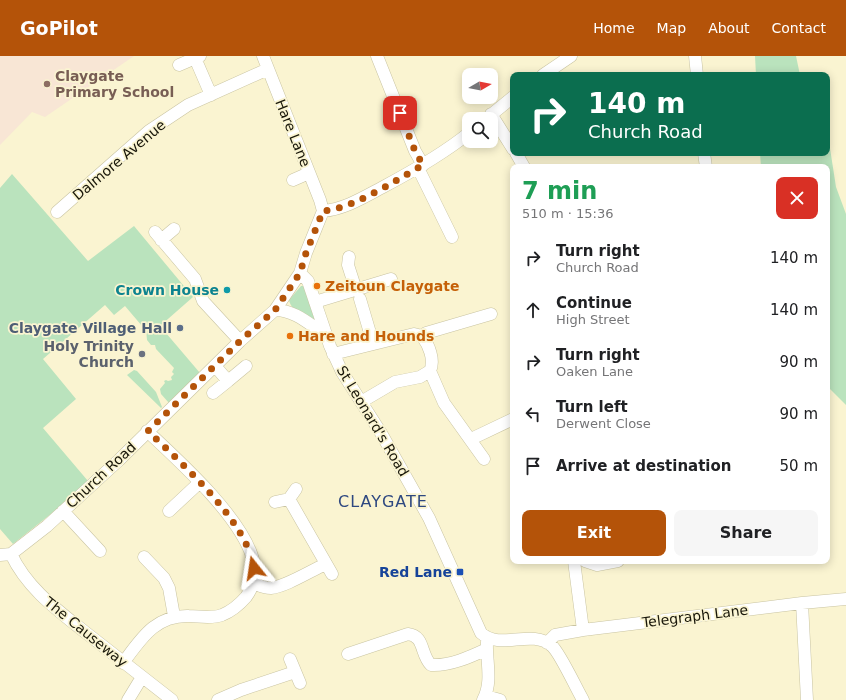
<!DOCTYPE html>
<meta charset="utf-8">
<style>
body{margin:0;font-family:"DejaVu Sans",sans-serif;background:#f6f6f6;color:#202124;height:100vh;display:flex;flex-direction:column;font-size:15px;white-space:nowrap}
*{box-sizing:border-box;margin:0}
p{font-size:13px;color:#757577}
.icon{flex:none;width:22px;height:22px;fill:none;stroke:currentColor;stroke-width:2;stroke-linecap:round;stroke-linejoin:round}
.map{position:relative;flex:1;overflow:hidden}
.side{position:absolute;left:510px;top:108px;width:320px;height:400px;display:flex;flex-direction:column;background:#fff;border-radius:8px;box-shadow:0 2px 10px #0003}
.side>*{flex:none}
.banner{position:absolute;left:510px;top:16px;width:320px;height:84px;border-radius:8px;box-shadow:0 2px 10px #0003;background:#0b6e4f;color:#fff;overflow:hidden}
.needle{width:26px;rotate:80deg}
.tools{position:absolute;left:462px;top:12px;display:grid;gap:8px}
.tools a{display:grid;place-items:center;width:36px;height:36px;border-radius:8px;background:#fff;box-shadow:0 2px 10px #0003;font-size:20px}
.pin{position:absolute;display:grid;place-items:center;width:34px;height:34px;color:#fff;margin:-17px;border-radius:8px;box-shadow:0 2px 6px #0006}
.me{position:absolute;width:44px;margin:-22px;rotate:345deg;stroke-linejoin:round;filter:drop-shadow(0 0 3px #0008)}
.turn{display:flex;align-items:center;gap:14px;height:84px;padding:0 12px;font-size:18px}
.turn .icon{width:52px;height:52px;stroke-width:2.5}
.turn b{display:block;font-size:28px;line-height:34px}
.round{display:grid;place-items:center;flex:none;width:42px;height:42px;border-radius:8px;background:#f6f6f6}
.head{display:flex;align-items:center;justify-content:space-between;height:68px;padding:0 12px}
h1{font-size:24px;font-weight:800;line-height:30px;color:#1e9e55}
.button{display:flex;gap:8px;margin-top:auto;padding:8px 12px}
.button a{flex:1;height:46px;border-radius:8px;background:#b45309;color:#fff;font-size:16px;font-weight:800;line-height:46px;text-align:center}
.button a+a{background:#f6f6f6;color:#202124}
ul{padding:0;list-style:none}
li{display:flex;align-items:center;gap:12px;height:52px;padding:0 12px}
li div{flex:1}
li b{display:block;font-size:15px}
li em{font-style:normal}
header{display:flex;align-items:center;gap:24px;box-sizing:border-box;height:56px;padding:0 20px;background:#b45309;color:#fff}
header strong{font-size:19px}
nav{display:flex;gap:22px;margin-inline-start:auto;font-size:14px}
.map>svg:first-child{display:block}
.education{fill:#f8e6d5}
.green{fill:#bae3bd}
.lines{fill:none;stroke-linecap:round;stroke-linejoin:round}
.minor-casing{stroke:#c9c4a2;stroke-width:13}
.minor{stroke:#fff;stroke-width:12}
.route{stroke:#b45309;stroke-width:7;stroke-dasharray:0 12.6}
.education-dot{fill:#8d6e63;stroke:#faf4d1;stroke-width:1.5}
.food-dot{fill:#e8710a;stroke:#faf4d1;stroke-width:1.5}
.culture-dot{fill:#0f9aa8;stroke:#faf4d1;stroke-width:1.5}
.service-dot{fill:#5c6f8a;stroke:#faf4d1;stroke-width:1.5}
.worship-dot{fill:#6b7280;stroke:#faf4d1;stroke-width:1.5}
.transit-dot{fill:#1a4fb4;stroke:#faf4d1;stroke-width:1.5}
.labels{text-anchor:middle;stroke-width:3.5;stroke-linejoin:round;paint-order:stroke}
.education-label{font-size:14px;font-weight:bold;fill:#785e54;stroke:#faf4d1;text-anchor:start}
.street-label{font-size:14px;fill:#181609;stroke:#faf4d1}
.food-label{font-size:14px;font-weight:bold;fill:#c56008;stroke:#faf4d1;text-anchor:start}
.culture-label{font-size:14px;font-weight:bold;fill:#0d838f;stroke:#faf4d1;text-anchor:end}
.service-label{font-size:14px;font-weight:bold;fill:#4e5e75;stroke:#faf4d1;text-anchor:end}
.worship-label{font-size:14px;font-weight:bold;fill:#5b616d;stroke:#faf4d1;text-anchor:end}
.transit-label{font-size:14px;font-weight:bold;fill:#164399;stroke:#faf4d1;text-anchor:end}
.quarter-label{font-size:16px;letter-spacing:1px;fill:#2e4880;stroke:#faf4d1}
</style>
<header>
<strong>GoPilot</strong>
<nav><a>Home</a><a>Map</a><a>About</a><a>Contact</a></nav>
</header>
<div class="map">
<svg width="846" height="644" viewBox="0 0 846 644">
<rect width="100%" height="100%" fill="#faf4d1"/>
<path class="education" d="M0,0h134l-89,61 -13,-5 -32,33z"/>
<path class="green" d="M755,0h41l4,19h-44z
M827,73l9,58 10,27v191l-19,-19v-219h-66l-1,-14h67z
M12,118l76,87 46,-35 59,71 -33,29 40,47 -31,30 -8,-9 -1,-5 5,-6 -1,-2 2,-1 2,1 4,-1 -1,-3 3,-3 -2,-2 2,-4 -18,-19 -1,-4h-4l-4,-5 -1,-11h-4v-3l-17,-20 -11,9 -9,-10 -62,54 33,40 -33,29 45,53 -27,25 -48,38 -13,-15v-341z
M301,230h3l13,34 -3,2c-8,-5 -23,-11 -25,-22z
M134,314l3,1 19,21 6,15 -1,1 -34,-33z"/>
<g class="lines">
<g class="minor-casing">
<path id="minor" d="M263,0l57,144 3,11
M377,0l38,95 8,14
M695,0l2,19
M195,2l16,37
M179,9l21,-9
M543,19l28,-19
M491,58l22,35
M486,63l27,-22
M516,97l8,14
M704,97l2,14
M418,112l34,69
M293,124l16,-7
M323,155c22,-2 41,-14 60,-24 30,-16 60,-33 86,-54
M57,156l92,-81 39,-26 80,-36
M155,176l40,47 8,22 37,40
M161,184l13,-11
M349,201l-1,8 8,25
M300,217l8,8 22,65 12,26 39,61 48,85 52,115c20,18 50,-5 71,13 8,7 24,42 31,54
M360,243l13,44
M315,246l76,-23
M275,254c20,0 35,15 51,25
M422,280l4,-3 65,-19
M333,298l81,-20 8,2c7,9 13,24 8,35l-10,6 -25,5 -34,20
M215,310l13,15 18,-15
M430,315l14,32 40,56
M213,337l15,-12
M471,383l42,-20
M289,443l43,75
M275,446l14,-3 7,-10
M63,455l37,40
M169,455l30,-28
M11,498c16,34 45,55 74,78 29,23 58,45 87,68
M0,499l11,-1 36,-28 72,-66 121,-119 35,-31 25,-37 6,-20 17,-42
M144,501l20,21 5,10 5,28
M574,505l9,69
M585,505l12,4 21,-4
M254,527c6,3 11,5 17,5 14,-1 41,-18 55,-24
M802,547l5,97
M547,587l8,-8 28,-5 219,-27 44,-4
M348,598l60,-20c17,2 12,20 23,31 19,1 39,-8 56,-16
M290,603l10,24
M123,607c18,-24 32,-48 66,-47 10,0 22,3 33,-1 10,-4 17,-10 24,-18 9,-12 11,-27 6,-41 -14,-42 -72,-94 -105,-125
M486,640l14,4
M128,644l14,-23
M218,644l23,-10 54,-18
M483,644c10,-18 3,-39 4,-58"/>
</g>
<use href="#minor" class="minor"/>
</g>
<g class="lines">
<path class="route" d="M254,512c-7,-47 -73,-105 -106,-137l92,-90 35,-31 25,-37 6,-20 17,-42c30,-2 73,-31 100,-46l-8,-14 -15,-38"/>
</g>
<circle class="education-dot" cx="47" cy="28" r="4"/>
<g class="food-dot">
<circle cx="317" cy="230" r="4"/>
<circle cx="290" cy="280" r="4"/>
</g>
<circle class="culture-dot" cx="227" cy="234" r="4"/>
<circle class="service-dot" cx="180" cy="272" r="4"/>
<circle class="worship-dot" cx="142" cy="298" r="4"/>
<rect class="transit-dot" x="456" y="512" width="8" height="8" rx="2"/>
<g class="labels">
<g class="education-label">
<text x="55" y="25">Claygate<tspan x="55" dy="16">Primary School</tspan></text>
</g>
<g class="street-label">
<text transform="translate(293 77) rotate(68)" y="5">Hare Lane</text>
<text transform="translate(119 104) rotate(-40)" y="5">Dalmore Avenue</text>
<text transform="translate(373 365) rotate(59)" y="5">St Leonard's Road</text>
<text transform="translate(101 419) rotate(-43)" y="5">Church Road</text>
<text transform="translate(695 560) rotate(-7)" y="5">Telegraph Lane</text>
<text transform="translate(86 576) rotate(39)" y="5">The Causeway</text>
</g>
<g class="food-label">
<text x="325" y="235">Zeitoun Claygate</text>
<text x="298" y="285">Hare and Hounds</text>
</g>
<g class="culture-label">
<text x="219" y="239">Crown House</text>
</g>
<g class="service-label">
<text x="172" y="277">Claygate Village Hall</text>
</g>
<g class="worship-label">
<text x="134" y="295">Holy Trinity<tspan x="134" dy="16">Church</tspan></text>
</g>
<g class="transit-label">
<text x="452" y="521">Red Lane</text>
</g>
<g class="quarter-label">
<text x="383" y="451">CLAYGATE</text>
</g>
</g>
</svg>
<div class="tools">
<a><svg class="needle" viewBox="-14 -14 28 28"><path d="M0-13l5 13h-10z" fill="#e53935"/><path d="M0 13l5-13h-10z" fill="#757577"/></svg></a>
<a><svg class="icon" aria-label="search" viewBox="0 0 24 24"><circle cx="10" cy="10" r="6"/><path d="M15 15l6 6"/></svg></a>
</div>
<div class="pin" style="left:400px;top:57px;background:#d93025"><svg class="icon" aria-label="arrive" viewBox="0 0 24 24"><path d="M6 21V4h12l-3 4 3 4H6"/></svg></div>
<svg class="me" style="left:254px;top:512px" viewBox="-20 -20 40 40"><path d="M0-17L14 15 0 8-14 15z" fill="#b45309" stroke="#fff" stroke-width="4"/></svg>
<div class="banner">
<div class="turn"><svg class="icon" aria-label="right" viewBox="0 0 24 24"><path d="M7 20v-9h11M14 6l5 5-5 5"/></svg><div><b>140 m</b>Church Road</div></div>
</div>
<section class="side">
<div class="head"><div><h1>7 min</h1><p>510 m · 15:36</p></div><a class="round" style="background:#d93025;color:#fff"><svg class="icon" aria-label="close" viewBox="0 0 24 24"><path d="M6 6l12 12M18 6L6 18"/></svg></a></div>
<ul>
<li><svg class="icon" aria-label="right" viewBox="0 0 24 24"><path d="M7 20v-9h11M14 6l5 5-5 5"/></svg><div><b>Turn right</b><p>Church Road</p></div><em>140 m</em></li>
<li><svg class="icon" aria-label="ahead" viewBox="0 0 24 24"><path d="M12 20V5M6 11l6-6 6 6"/></svg><div><b>Continue</b><p>High Street</p></div><em>140 m</em></li>
<li><svg class="icon" aria-label="right" viewBox="0 0 24 24"><path d="M7 20v-9h11M14 6l5 5-5 5"/></svg><div><b>Turn right</b><p>Oaken Lane</p></div><em>90 m</em></li>
<li><svg class="icon" aria-label="left" viewBox="0 0 24 24"><path d="M17 20v-9H6M10 6l-5 5 5 5"/></svg><div><b>Turn left</b><p>Derwent Close</p></div><em>90 m</em></li>
<li><svg class="icon" aria-label="arrive" viewBox="0 0 24 24"><path d="M6 21V4h12l-3 4 3 4H6"/></svg><div><b>Arrive at destination</b></div><em>50 m</em></li>
</ul>
<div class="button"><a>Exit</a><a>Share</a></div>
</section>
</div>
